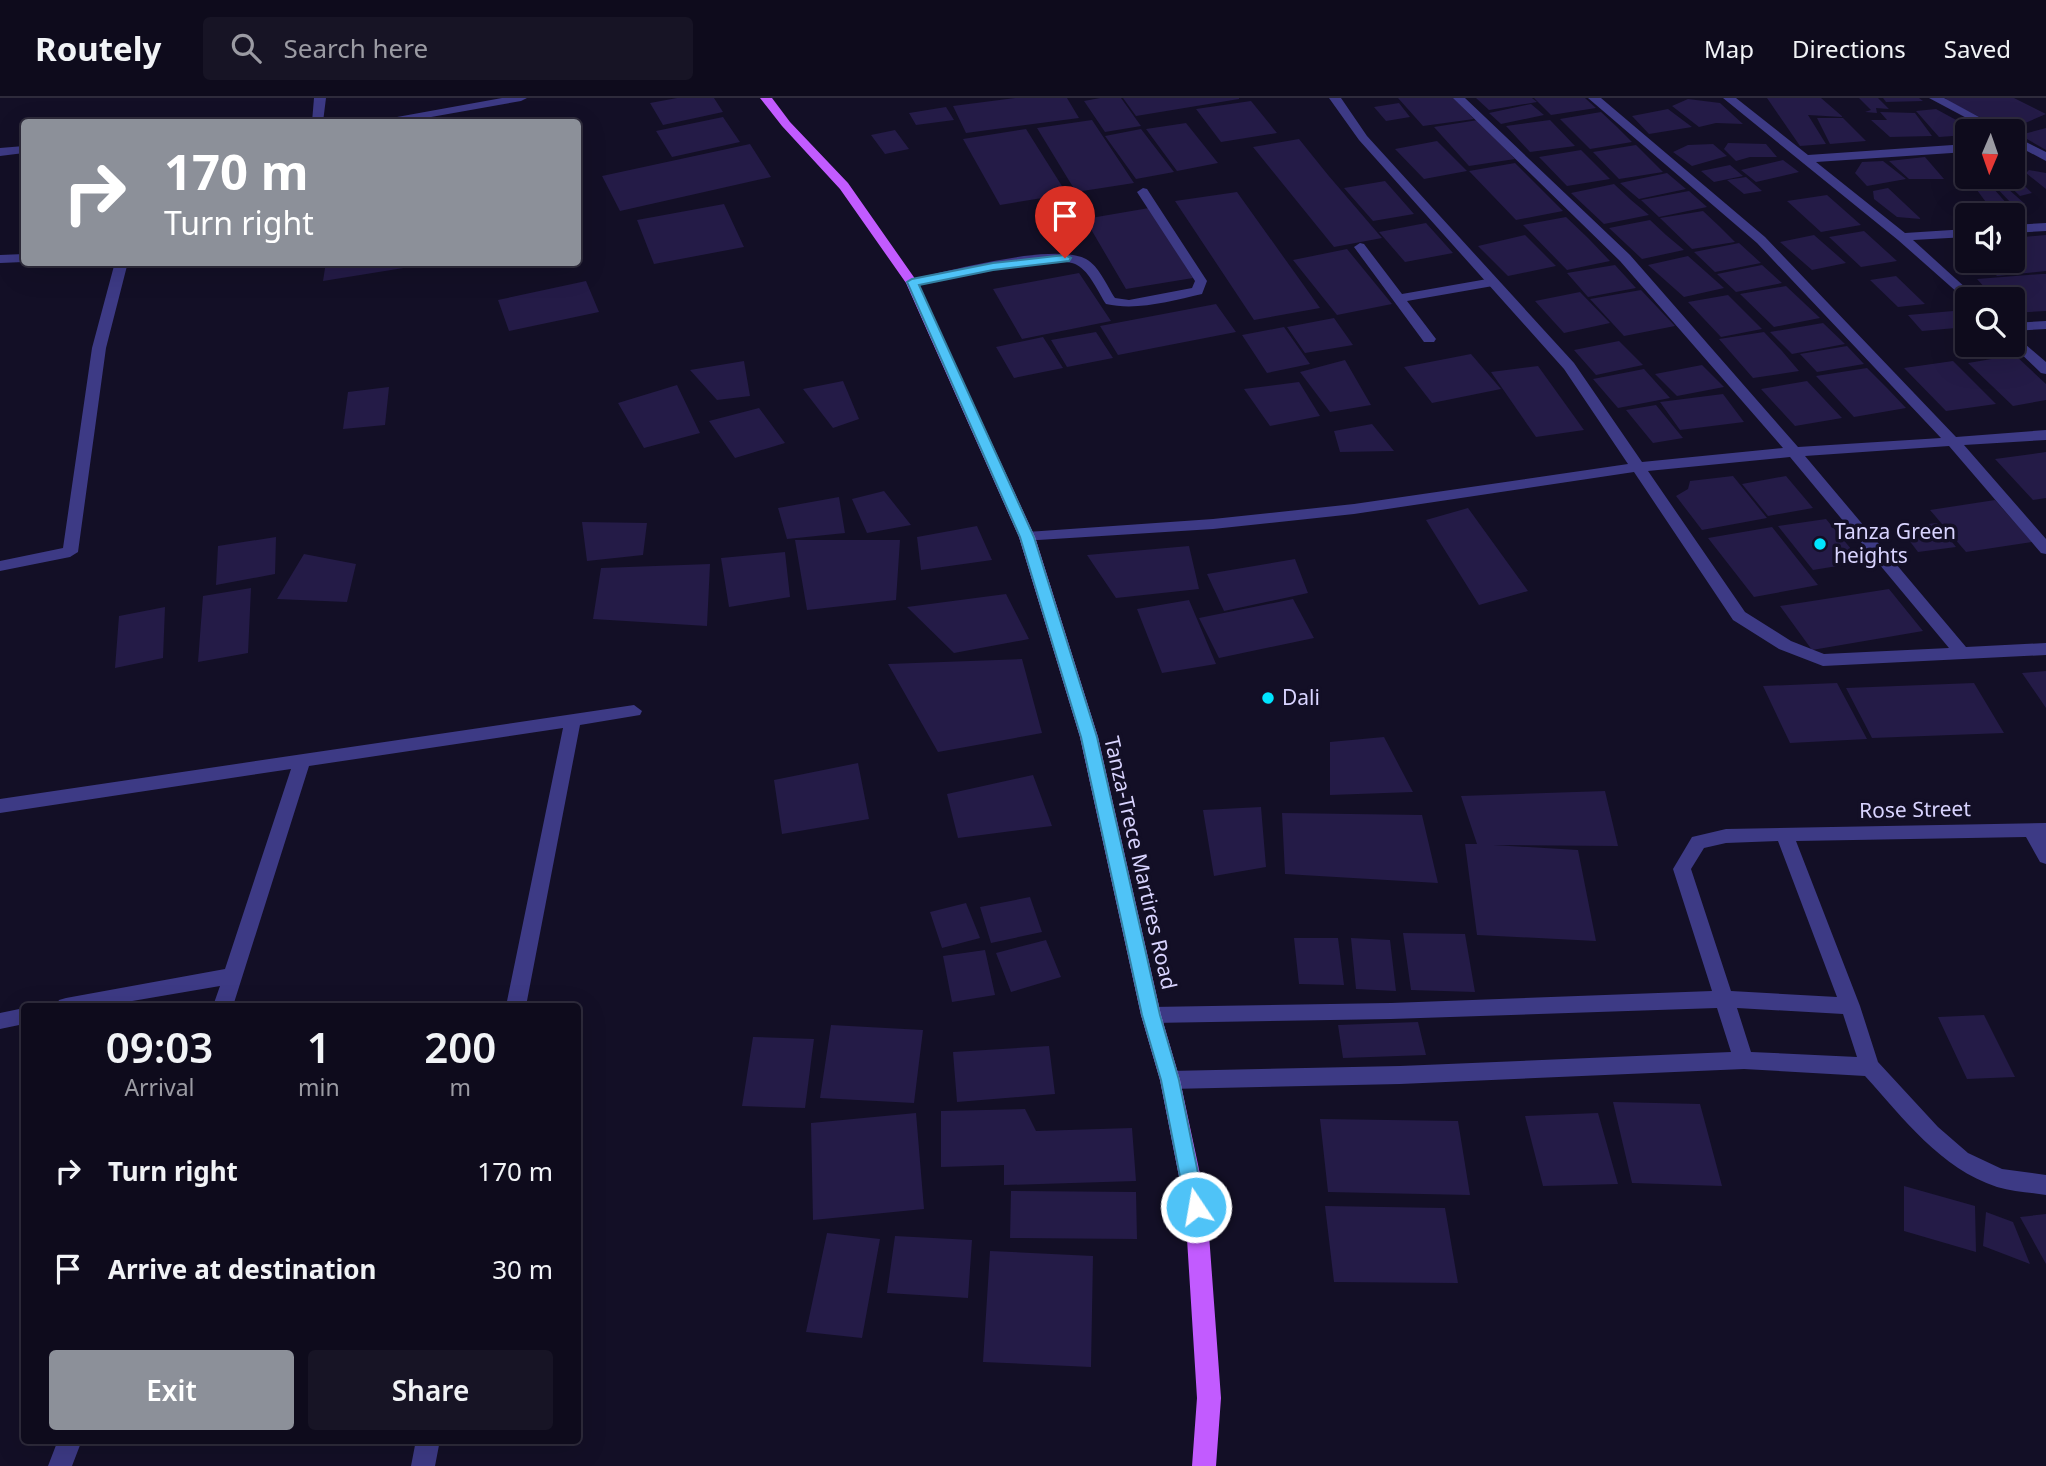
<!DOCTYPE html>
<style>
body{margin:0;font-family:"Noto Sans",sans-serif;background:#171425;color:#f1f3f6;height:100vh;display:flex;flex-direction:column;font-size:26px;white-space:nowrap}
*{box-sizing:border-box;margin:0}
p{font-size:23px;color:#9b9ba3}
.icon{flex:none;width:38px;height:38px;fill:none;stroke:currentColor;stroke-width:2;stroke-linecap:round;stroke-linejoin:round}
.map{position:relative;flex:1;overflow:hidden}
.details{position:absolute;left:21px;top:905px;width:560px;height:441px;display:flex;flex-direction:column;background:#0e0b1c;border-radius:7px;box-shadow:0 7px 28px #0002,0 0 0 2px #2e2b3b}
.details>*{flex:none}
.guide{position:absolute;left:21px;top:21px;width:560px;height:147px;border-radius:7px;box-shadow:0 7px 28px #0002,0 0 0 2px #2e2b3b;background:#8c9099;color:#fff;overflow:hidden}
.needle{width:46px;rotate:182deg}
.fabs{position:absolute;left:1955px;top:21px;display:grid;gap:14px}
.fabs a{display:grid;place-items:center;width:70px;height:70px;border-radius:7px;background:#0e0b1c;box-shadow:0 7px 28px #0002,0 0 0 2px #2e2b3b;font-size:35px}
.pin{position:absolute;display:grid;place-items:center;width:60px;height:60px;color:#fff;margin:-72px -30px;border-radius:50% 50% 50% 0;rotate:-45deg;box-shadow:0 0 7px #0007}
.pin .icon{rotate:45deg}
.me{position:absolute;width:77px;margin:-38px;rotate:348deg;stroke-linejoin:round;filter:drop-shadow(0 0 5px #0008)}
.turn{display:flex;align-items:center;gap:24px;height:147px;padding:0 28px;font-size:32px}
.turn .icon{width:91px;height:91px;stroke-width:2.5}
.turn b{display:block;font-size:49px;line-height:60px}
.eta{display:flex;justify-content:space-evenly;align-items:center;height:119px;text-align:center}
.eta b{font-size:42px;font-weight:600;line-height:49px}
.primary-button{display:flex;gap:14px;margin-top:auto;padding:14px 28px}
.primary-button a{flex:1;height:80px;border-radius:7px;background:#8c9099;color:#fff;font-size:28px;font-weight:600;line-height:80px;text-align:center}
.primary-button a+a{background:#171425;color:#f1f3f6}
ul{padding:0;list-style:none}
li{display:flex;align-items:center;gap:21px;height:98px;padding:0 28px}
li div{flex:1}
li b{display:block;font-size:26px}
li em{font-style:normal}
header{display:flex;align-items:center;gap:42px;box-sizing:border-box;height:98px;padding:0 35px;background:#0e0b1c;border-bottom:2px solid #2e2b3b}
header strong{font-size:33px}
nav{display:flex;gap:38px;margin-inline-start:auto;font-size:24px}
.search{width:490px;height:63px;background:#171425;display:flex;align-items:center;gap:18px;box-sizing:border-box;padding:0 24px;border-radius:7px;color:#9b9ba3;font-size:26px}
.map>svg:first-child{display:block}
.building{fill:#241b47}
.lines{fill:none;stroke-linecap:round;stroke-linejoin:round}
.lane{fill:#3d3a85;fill-rule:evenodd}
.street{fill:#3d3a85;fill-rule:evenodd}
.primary{fill:#c25bff;fill-rule:evenodd}
.route{fill:#4fc3f7;stroke:#337fa1;stroke-width:2}
.poi-dot{fill:#00e5ff;stroke:#130f26;stroke-width:2.5}
.labels{text-anchor:middle;stroke-width:7;stroke-linejoin:round;paint-order:stroke}
.poi-label{font-size:21px;fill:#d9d4ff;stroke:#130f26;text-anchor:start}
.street-label{font-size:21px;fill:#d9d4ff;stroke:#130f26}
</style>
<header>
<strong>Routely</strong>
<div class="search"><svg class="icon" aria-label="search" viewBox="0 0 24 24"><circle cx="10" cy="10" r="6"/><path d="M15 15l6 6"/></svg>Search here</div>
<nav><a>Map</a><a>Directions</a><a>Saved</a></nav>
</header>
<div class="map">
<svg width="2046" height="1368" viewBox="0 0 2046 1368">
<rect width="100%" height="100%" fill="#130f26"/>
<path class="building" d="M677,0h37l9,14 -60,13 -13,-22z
M1015,0h52l12,20 -113,15 -13,-27z
M1100,0h21l20,28 -36,6 -21,-31z
M1123,0h116v1l-103,17z
M1398,0h56l20,21 -51,7z
M1476,0h56l5,4 -48,8z
M1534,0h51l11,10 -45,7z
M1767,0h54l22,19 -35,-2 18,29 -26,2z
M1859,0h19l11,11 -13,-1 1,5 -12,-1 6,-2z
M1883,0h36l4,3 -37,1z
M1947,0h67l32,16 -39,17 -63,-32z
M1688,1l32,4 23,21 -27,-1 -17,4 -27,-21z
M1251,3l26,32 -56,9 -25,-33z
M1399,5l11,14 -24,4 -12,-14z
M1531,6l13,11 -43,9 -12,-11z
M946,9l8,13 -38,5 -7,-12z
M1668,11l24,18 -43,7 -17,-18z
M1936,11l33,18 3,4h-5v4l-28,2 -23,-26z
M1601,14l16,15 15,15 -42,7 -30,-30z
M1880,14l35,1 17,23 -42,1 -19,-17h16z
M723,19l17,25 -68,15 -16,-26z
M1817,20h26l23,23 -36,3z
M1092,22l42,63 -58,9 -39,-64z
M1478,22l37,39 -46,7 -35,-39z
M1550,22l25,26 -45,6 -24,-26z
M1186,25l32,40 -41,8 -31,-42z
M2046,30v22l-26,-15z
M1026,31l41,65 -67,11 -37,-66z
M1141,31l33,43 -38,7 -31,-43z
M895,32l14,19 -24,5 -14,-19z
M1299,41l29,36 54,63 -48,9 -81,-100z
M1437,43l30,30 -43,8 -29,-30z
M1728,45l38,1 11,13h-27l-14,4 -12,-12z
M750,46l21,33 -151,34 -18,-35z
M1713,46l14,12 -35,10 -19,-14 15,-7z
M1636,47l27,27 -44,7 -26,-27z
M1581,52l29,29 -43,7 -28,-29z
M1925,59l19,22h-35l-20,-18z
M1783,62l16,12 -43,10 -15,-12z
M1883,63l23,18 -39,7 -12,-13 7,-11z
M1515,65l48,48 -47,9 -47,-49z
M1730,67l13,11 -29,6 -13,-11z
M2029,72l17,3v16l-20,-16z
M1667,75l19,16 -47,10 -19,-16z
M2012,76l20,19 -12,3 -20,-19h12z
M1746,79l16,14 -18,3 -17,-14z
M1988,81h9l28,25h-13z
M1986,82l22,25 -17,4 -20,-27z
M1385,83l29,33 -41,7 -29,-33z
M1614,86l17,16 18,15 -45,9 -33,-31z
M1888,90l33,31 -24,-2 -23,-18 -1,-8z
M1689,93l18,16 -48,10 -18,-17z
M1237,94l83,116 -66,12 -79,-119z
M1827,97l34,30 -40,7 -34,-31z
M724,106l20,43 -90,17 -17,-44z
M1149,110l44,70 -67,11 -41,-70z
M1703,113l16,15 16,16 -43,7 -32,-31z
M1566,119l22,21 22,23 -43,9 -44,-45z
M1650,122l16,15 18,15 -42,9 -33,-31z
M1426,125l27,30 -48,9 -26,-30z
M1864,133l33,30 -36,6 -32,-30z
M1525,137l31,31 -48,10 -30,-30z
M1814,137l32,28 -34,7 -32,-28z
M2046,137v36l-49,5 -14,-15h29v-23z
M1739,145l22,20 -46,9 -21,-20z
M1347,151l45,55 -55,11 -44,-55z
M1688,158l36,32 -40,9 -36,-32z
M326,164h95l1,3 -99,16z
M1615,167l21,23 -48,9 -21,-24z
M1762,167l20,18 -46,9 -19,-18z
M1079,175l32,48 -89,18 -29,-50z
M2042,176h4v37l-34,2v-14h-17l-18,-20z
M1896,178l29,28 -27,3 -28,-27z
M586,183l13,31 -90,19 -11,-31z
M1786,188l34,32 -46,9 -34,-33z
M1641,192l34,36 -51,10 -34,-37z
M1580,194l30,31 -46,10 -29,-32z
M1728,197l34,34 -41,8 -33,-35z
M1216,206l20,28 -118,23 -18,-29z
M1953,213l14,16 -45,4 -14,-16z
M1334,220l19,27 -48,8 -18,-26z
M1823,225l22,21 -53,10 -22,-22z
M1284,229l26,37 -43,9 -25,-38z
M1096,234l17,26 -46,9 -16,-27z
M1764,234l18,19 17,20 -46,7 -34,-39z
M1043,239l20,31 -49,10 -18,-31z
M1619,243l24,24 -47,10 -22,-25z
M1847,248l17,18 -47,8 -17,-18z
M1471,256l30,35 -69,14 -28,-36z
M2015,257l31,29v16l-33,6 -45,-43z
M1345,262l26,45 -41,7 -30,-40z
M744,263l6,35 -33,4 -27,-30z
M1953,263l43,43 -50,7 -42,-43z
M1702,267l22,22 -47,9 -22,-22z
M1538,268l46,64 -48,7 -45,-65z
M1867,270l20,20 19,20 -52,9 -38,-41z
M1644,271l26,29 -52,10 -25,-29z
M843,283l16,38 -26,9 -30,-39z
M1807,283l17,18 18,19 -47,8 -34,-37z
M1299,284l21,34 -50,10 -26,-37z
M677,287l23,48 -56,15 -26,-45z
M389,289l-4,38 -42,4 5,-37z
M1723,296l21,28 -64,8 -20,-28z
M1656,307l27,33 -30,5 -27,-33z
M759,310l26,35 -50,15 -26,-37z
M1372,326l22,27 -54,1 -6,-21z
M2046,354v46l-13,2 -38,-41z
M1733,378l34,42 -65,12 -26,-34 12,-7 2,-8z
M1786,378l27,32 -45,8 -26,-32z
M884,393l27,34 -44,8 -15,-34z
M839,399l6,36 -58,6 -9,-31z
M1995,402l37,42 -66,10 -36,-42z
M1468,410l60,83 -49,14 -53,-85z
M1826,421l36,43 -49,8 -35,-44z
M582,424l65,1 -4,32 -56,6z
M1937,425l19,24 -38,5 -19,-25z
M977,428l15,34 -71,10 -4,-33z
M1772,429l46,58 -64,12 -46,-59z
M276,439l-1,37 -59,11 2,-39z
M795,442h105l-4,60 -89,10z
M1189,448l10,43 -83,9 -29,-43z
M785,454l5,45 -61,10 -8,-49z
M304,456l52,10 -9,38 -70,-3z
M1295,461l13,34 -84,18 -17,-37z
M710,466l-3,62 -114,-7 8,-51z
M251,490l-3,65 -50,9 5,-66z
M1889,491l34,42 -111,19 -32,-44z
M1006,496l23,45 -75,14 -47,-46z
M1293,501l21,39 -95,20 -20,-40z
M1189,502l27,64 -54,9 -25,-64z
M165,509l-2,51 -48,10 4,-52z
M1022,561l20,74 -104,19 -50,-88z
M2046,573v37l-24,-35z
M1837,585l30,56 -77,4 -27,-57z
M1974,585l30,50 -132,5 -26,-50z
M1384,639l29,55 -83,3v-53z
M858,665l11,56 -87,15 -8,-54z
M1033,677l19,51 -94,12 -11,-44z
M1605,693l13,55 -125,-1 85,5 18,91 -119,-6 -12,-91h12l-16,-48z
M1261,709l5,60 -52,9 -11,-66z
M1282,715l140,2 16,68 -153,-9z
M1030,799l12,35 -51,11 -11,-36z
M966,805l14,35 -38,10 -12,-36z
M1403,835l62,1 10,58 -64,-2z
M1294,840h44l6,47 -45,-1z
M1351,840l39,2 6,51 -40,-2z
M1046,842l15,37 -50,15 -15,-39z
M985,852l10,45 -43,7 -9,-46z
M1984,917l31,62 -48,2 -29,-62z
M1418,924l8,33 -83,3 -5,-33z
M831,927l92,5 -9,73 -94,-5z
M753,939l61,2 -9,69 -63,-2z
M1049,948l6,48 -98,8 -4,-50z
M1613,1004l87,2 22,82 -90,-3z
M1025,1011l11,22 96,-3 4,53 -132,4v-20l-63,2v-56z
M916,1015l8,96 -111,11 -2,-97z
M1598,1015l20,71 -75,2 -18,-70z
M1320,1021l138,2 12,74 -142,-3z
M1904,1088l71,20 1,46 -72,-21z
M1011,1093l125,1 1,47 -127,-1z
M1325,1108l120,2 13,75 -124,-1z
M1986,1114l27,10 17,42 -47,-18z
M2046,1116v50l-26,-47z
M827,1135l53,6 -18,99 -56,-6z
M895,1138l77,4 -4,58 -81,-5z
M990,1153l103,5 -2,111 -108,-5z"/>
<g class="lines">
<path class="lane" d="M1143,90l4,1 60,92 -5,13c-31,7 -65,17 -96,10 -8,-12 -16,-32 -29,-39 -24,-14 -134,15 -165,22l-6,-4 6,-4c37,-8 142,-37 174,-20 13,7 21,27 29,39l14,2 63,-12 3,-7 -58,-89z
M1360,145l4,1 38,50 91,-16 6,4 -6,4 -86,15 29,38 -2,3h-10l-70,-95z"/>
<path class="street" d="M314,0h12l-3,24h-11z
M502,0h25l-6,3 -118,21h-23l6,-3z
M1329,0h12l26,38 207,227 68,99 141,-14 -163,-187 -167,-163h12l165,157 168,192 143,-9 -184,-195 -169,-145h13l164,139 191,200 90,-7v10l-82,5 82,94v15l-5,-1 -92,-107 -144,10 161,191 80,-4v12l-223,11 -44,-17 -46,-29 -99,-148 -280,42 -141,15 -191,12 -3,-4 3,-4 5,-1 186,-13 141,-15 274,-40 -64,-95 -205,-229zM1790,359l159,191 -125,6 -33,-13 -46,-29 -97,-141z
M1723,0h13l72,57 159,-11v8l-151,10 89,71 62,-4v8l-54,3 65,59h-11v2l-69,-61z
M1929,0h15l61,33h-14z
M2012,37l34,17v9l-34,-18z
M24,48v7l-24,3v-8z
M2046,125v8l-34,2v-8z
M24,156v8l-24,1v-8z
M115,164h13l-22,86 -28,204 -8,5 -70,14v-10l63,-13 29,-200z
M2046,223v8l-34,2v-8z
M2012,235l34,29v12l-5,-1 -29,-28z
M634,607l8,6 -2,4 -60,10 -54,281h-20l57,-278 -254,38 -76,240h-20l7,-20 -117,20h-47l3,-6 7,-2 159,-29 66,-200 -291,44v-14z
M2046,725v41l-6,-2 -14,-25 -230,4 64,165 18,56 60,65 30,26 34,16 44,6v20c-16,-3 -33,-3 -49,-8 -57,-19 -93,-68 -132,-111l-121,-7 -344,15 -230,5 -7,-3 -3,-6 3,-6 7,-3 230,-5 331,-14 -14,-44 -326,11 -240,4 -7,-2 -3,-6 3,-6 7,-2 240,-4 321,-12 -39,-122 19,-32 34,-8zM1778,743l59,156 -106,-6 -40,-122 13,-21 22,-5zM1737,910l106,6 14,43 -106,-5z
M24,910v16l-24,5v-16z
M58,1342h24l-10,26h-24z
M416,1342h24l-5,26h-24z"/>
<path class="primary" d="M760,0h12l18,24 58,61 70,100 117,254 63,200 63,278 19,65 27,127 14,191 -5,68h-24l5,-68 -12,-191 -25,-127 -19,-65 -61,-278 -61,-200 -113,-254 -66,-94 -58,-63z"/>
</g>
<path class="route" d="M1065,157l6,3 -2,3 -76,9 -74,15 115,252 63,200 63,278 19,65 26,127 -2,7 -7,2 -7,-2 -3,-7 -25,-127 -19,-65 -61,-278 -61,-200 -113,-255 5,-3 81,-16z"/>
<g class="poi-dot">
<circle cx="1820" cy="446" r="7"/>
<circle cx="1268" cy="600" r="7"/>
</g>
<g class="labels">
<g class="poi-label">
<text x="1834" y="441">Tanza Green<tspan x="1834" dy="24">heights</tspan></text>
<text x="1282" y="607">Dali</text>
</g>
<g class="street-label">
<text transform="translate(1915 712) rotate(-1)" y="7">Rose Street</text>
<text transform="translate(1140 765) rotate(77)" y="7">Tanza-Trece Martires Road</text>
</g>
</g>
</svg>
<div class="fabs">
<a><svg class="needle" viewBox="-14 -14 28 28"><path d="M0-13l5 13h-10z" fill="#e53935"/><path d="M0 13l5-13h-10z" fill="#9b9ba3"/></svg></a>
<a><svg class="icon" aria-label="sound" viewBox="0 0 24 24"><path d="M4 9h4l5-4v14l-5-4H4zM17 9q2 3 0 6"/></svg></a>
<a><svg class="icon" aria-label="search" viewBox="0 0 24 24"><circle cx="10" cy="10" r="6"/><path d="M15 15l6 6"/></svg></a>
</div>
<div class="pin" style="left:1065px;top:160px;background:#d93025"><svg class="icon" aria-label="arrive" viewBox="0 0 24 24"><path d="M6 21V4h12l-3 4 3 4H6"/></svg></div>
<svg class="me" style="left:1196px;top:1109px" viewBox="-20 -20 40 40"><circle r="17" fill="#4fc3f7" stroke="#fff" stroke-width="3"/><path d="M0-11L8 9 0 5-8 9z" fill="#fff"/></svg>
<div class="guide">
<div class="turn"><svg class="icon" aria-label="right" viewBox="0 0 24 24"><path d="M7 20v-9h11M14 6l5 5-5 5"/></svg><div><b>170 m</b>Turn right</div></div>
</div>
<section class="details">
<div class="eta">
<div><b>09:03</b><p>Arrival</p></div>
<div><b>1</b><p>min</p></div>
<div><b>200</b><p>m</p></div>
</div>
<ul>
<li><svg class="icon" aria-label="right" viewBox="0 0 24 24"><path d="M7 20v-9h11M14 6l5 5-5 5"/></svg><div><b>Turn right</b></div><em>170 m</em></li>
<li><svg class="icon" aria-label="arrive" viewBox="0 0 24 24"><path d="M6 21V4h12l-3 4 3 4H6"/></svg><div><b>Arrive at destination</b></div><em>30 m</em></li>
</ul>
<div class="primary-button"><a>Exit</a><a>Share</a></div>
</section>
</div>
